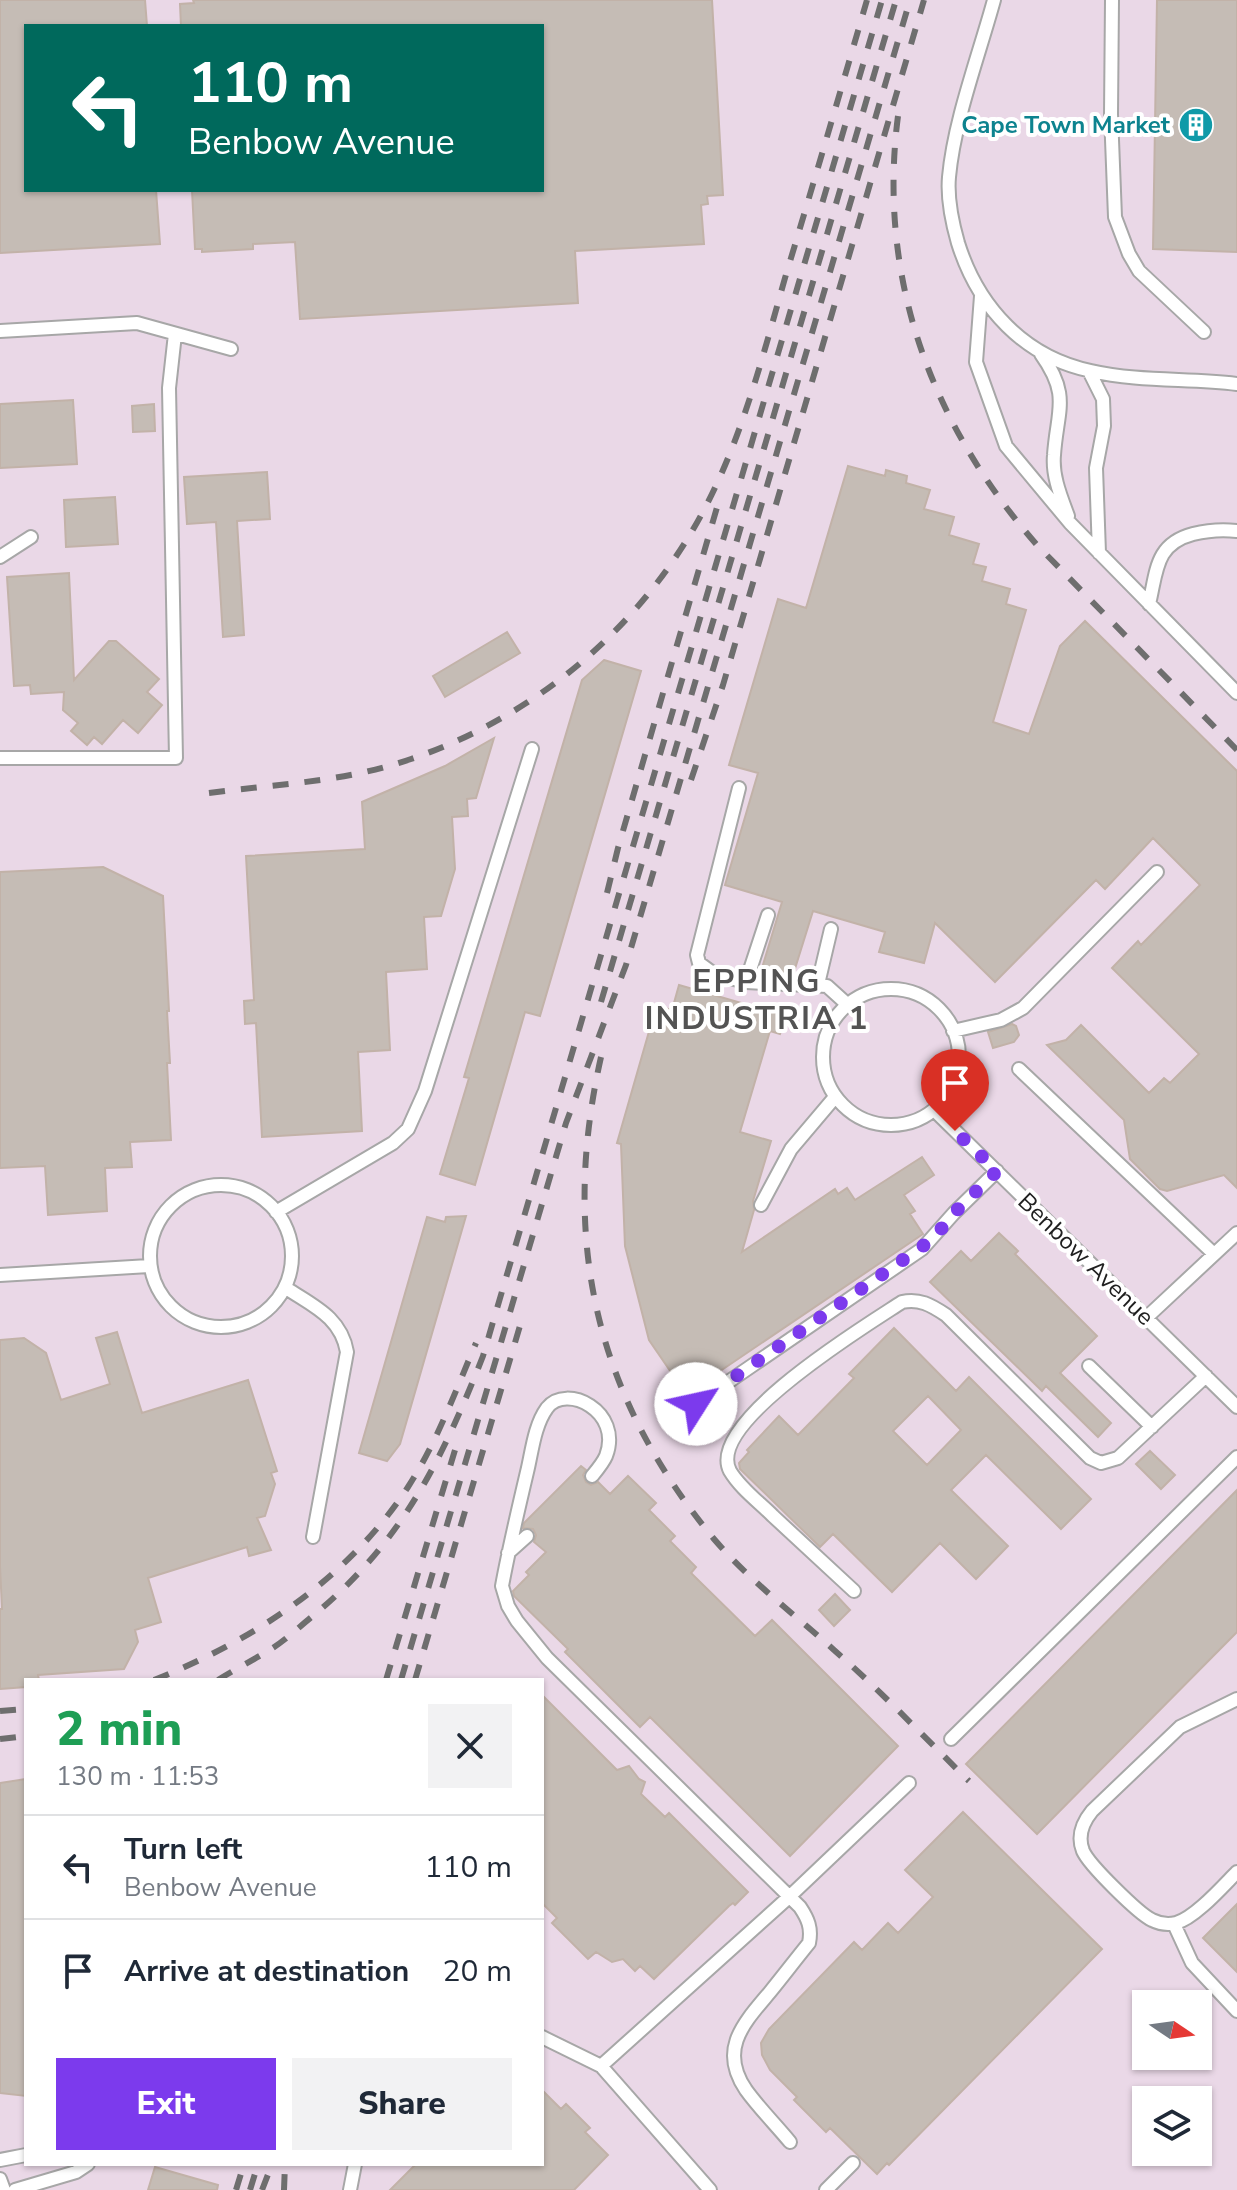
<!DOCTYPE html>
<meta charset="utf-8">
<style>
body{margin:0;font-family:"Nunito Sans",sans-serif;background:#f2f2f3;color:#1f2937;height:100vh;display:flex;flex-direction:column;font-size:30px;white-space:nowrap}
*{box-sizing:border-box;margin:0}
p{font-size:26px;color:#747a83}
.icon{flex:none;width:44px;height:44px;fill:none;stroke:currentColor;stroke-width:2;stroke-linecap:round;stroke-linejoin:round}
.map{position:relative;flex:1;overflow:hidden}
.sheet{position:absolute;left:24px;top:1678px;width:520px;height:488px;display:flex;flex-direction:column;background:#fff;border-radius:0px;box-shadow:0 2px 6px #0004}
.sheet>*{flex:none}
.hud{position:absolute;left:24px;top:24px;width:520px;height:168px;border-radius:0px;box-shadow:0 2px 6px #0004;background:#00695c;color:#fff;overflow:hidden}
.needle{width:52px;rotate:103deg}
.fabs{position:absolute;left:1132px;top:1990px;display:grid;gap:16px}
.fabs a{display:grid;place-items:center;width:80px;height:80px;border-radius:0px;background:#fff;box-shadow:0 2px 6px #0004;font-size:40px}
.pin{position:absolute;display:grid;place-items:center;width:68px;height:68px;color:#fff;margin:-82px -34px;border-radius:50% 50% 50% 0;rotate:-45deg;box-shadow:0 0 8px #0007}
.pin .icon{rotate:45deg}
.me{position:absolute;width:88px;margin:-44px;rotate:55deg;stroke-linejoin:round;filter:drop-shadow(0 0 6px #0008)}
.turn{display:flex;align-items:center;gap:28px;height:168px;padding:0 32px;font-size:36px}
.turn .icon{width:104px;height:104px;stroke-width:2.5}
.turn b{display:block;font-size:56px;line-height:68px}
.round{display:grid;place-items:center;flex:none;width:84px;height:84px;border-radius:0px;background:#f2f2f3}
.overview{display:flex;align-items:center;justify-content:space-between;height:136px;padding:0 32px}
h1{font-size:48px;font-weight:800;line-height:60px;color:#1e9e55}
.primary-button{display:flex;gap:16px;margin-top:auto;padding:16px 32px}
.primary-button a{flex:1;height:92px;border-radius:0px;background:#7c3aed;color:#fff;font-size:32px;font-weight:800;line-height:92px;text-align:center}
.primary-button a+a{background:#f2f2f3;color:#1f2937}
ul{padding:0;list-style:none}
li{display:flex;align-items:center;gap:24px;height:104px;padding:0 32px;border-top:2px solid #e0e1e3}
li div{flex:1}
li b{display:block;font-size:30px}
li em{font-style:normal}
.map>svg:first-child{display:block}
.industrial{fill:#ead8e7;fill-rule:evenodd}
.building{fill:#c5bcb5;stroke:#c2b2a8;stroke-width:2;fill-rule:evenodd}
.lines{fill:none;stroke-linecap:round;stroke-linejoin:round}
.service-casing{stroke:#a7a7a7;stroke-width:16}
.service{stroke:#fff;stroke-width:12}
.rail{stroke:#6e6e6e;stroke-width:6;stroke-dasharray:16 16;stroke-linecap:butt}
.route{stroke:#7c3aed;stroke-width:14;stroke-dasharray:0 25.2}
.labels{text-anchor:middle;stroke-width:8;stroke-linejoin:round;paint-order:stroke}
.culture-label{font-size:24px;font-weight:bold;fill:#0d838f;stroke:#fff;text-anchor:end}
.street-label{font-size:24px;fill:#202020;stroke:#fff}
.district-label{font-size:32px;font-weight:bold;letter-spacing:2px;fill:#535353;stroke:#fff}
</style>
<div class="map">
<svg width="1237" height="2190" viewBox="0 0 1237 2190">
<rect width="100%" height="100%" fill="#f0ece6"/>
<path class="industrial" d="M0,0h1237v2190h-1237zM26,26h516v164h-516zM26,1680h516v484h-516zM1146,2004h52v52h-52zM1146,2100h52v52h-52z"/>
<path class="building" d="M0,0h145l2,26h-121v164h130l4,54 -160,9z
M193,0h519l11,195 -16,1 1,8 -7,1 3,39 -129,7 3,52 -278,16 -5,-77 -42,2v5l-51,3v-3h-7l-3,-59h350v-164h-361l-1,-22 14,-1z
M1157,0h80v252l-84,-3z
M73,400l4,64 -77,4v-64z
M154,404l1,27 -22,1 -1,-26z
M848,466l37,10 1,-6 21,6 -1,7 24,7 -6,19 30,8 -5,18 30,9 -6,20 13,3 -4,14 28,8 -4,15 20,6 -33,112 36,12 31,-88 25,-25 152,150v417l-13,-13 -57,16 -7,-2 -30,-30 -6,-39 -77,-75 19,-5 15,-15 68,68 15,-15 6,5 29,-29 -87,-86 26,-27 3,4 59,-60 -47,-47 -48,51 -9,-9 -101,102 -60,-59 -11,40 -45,-11 6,-20 -72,-21 -20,64 -31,-7 20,-66 -57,-17 33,-112 -29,-8 49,-166 28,9z
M267,472l3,47 -33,2 7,114 -21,2 -7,-115 -29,2 -3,-47z
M115,497l3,47 -52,3 -2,-47z
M69,573l5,107 35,-39h7l43,38 -12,13 15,13 -24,28 -15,-13 -21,24 -8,-7 -7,8 -16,-14 7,-8 -15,-13 1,-18 -33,2 -1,-9 -16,1 -7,-109z
M507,632l13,21 -75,44 -12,-21z
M604,660l37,11 -101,345 -15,-4 -50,173 -35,-11 29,-96 -5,-1 118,-397z
M494,738l-18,60 -9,1 1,17 -16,1 3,52 -14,47 -17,1 3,52 -41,3 4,78 -32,2 4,79 -100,6 -6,-114 -11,1 -1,-23 10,-1 -8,-144 119,-7 -3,-47 83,-36z
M103,867l60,29 6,115h-2l3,52h-3l4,77 -41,2 2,25 -27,1 2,43 -59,4 -3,-49 -45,2v-296z
M679,985l107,31 -6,18 -10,-3 -30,101 31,9 -18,60 1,9 -12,42 93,-63 3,5 9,-6 8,12 67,-43 12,18 -30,20 11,16 -5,3 13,20 -237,160 -37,-54 -24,-94 -4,-102 -4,-1 35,-122 6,-15 14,4z
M1012,1024l4,2 3,9 -5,7 -21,6 -5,-16z
M466,1216l-66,228 -13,17 -28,-8 68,-236 18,5 1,-5z
M999,1233l19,18 -3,3 82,82 -37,37 51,50 -13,14 -52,-51 -4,5 -112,-109 31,-31 10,10z
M894,1328l62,63 13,-14 122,122 -30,30 -75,-74 -35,35 57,56 -32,33 -36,-36 -48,49 -59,-58 -13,13 -80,-78 -1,-6 10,-11 -2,-2 32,-34 19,19 56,-57 -5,-4zM928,1396l33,34 -34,35 -34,-34z
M117,1332l25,81 106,-33 29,91 -6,2 4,11 -10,32 -8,2 14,32 -22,6 -2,-9 -99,31 13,44 -26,8 3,12 -14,27 -86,6 1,5h-13v7l-26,2v-80h2l-2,-42v-227l24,-2 22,15 15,47 49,-16 -14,-46z
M1150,1451l25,24 -14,14 -25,-25z
M581,1466l5,4 -3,5 3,7 5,3 7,-3 12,12 18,-18 28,27 -7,7 26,26 -5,5 26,26 -5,6 64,63 17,-16 126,126 -108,110 -140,-139 -10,10 -75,-75 3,-3 -54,-53 -1,-5 16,-16 -3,-3 20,-20 -12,-10 2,-7 -3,-6 -10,-1 1,-5z
M1237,1490v142l-200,202 -71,-70z
M835,1594l15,16 -16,16 -15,-16z
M542,1695l75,75 12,-4 10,13 6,3 -4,12 24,23 4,-4 79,79 -13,13 -2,-2 -4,3 -75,73 -14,-13 -5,5 -12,-12 -11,3 -16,-10 -8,7 -36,-36 5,-5 -15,-15z
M26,1779v317l-26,-3v-310z
M963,1812l139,137 -213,216 -2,-2 -10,11 -47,-46 -4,4 -32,-32 3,-3 -27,-27 -8,-15 -1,-12 8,-14 85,-87 8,8 26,-27 10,10 35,-36 -28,-27z
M1237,1904v68l-34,-34z
M542,2090l19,19 5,-5 24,24 -5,4 23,23 -34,35h-184l26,-26h126z
M155,2167l63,18 -1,5h-69z"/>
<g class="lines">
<g class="service-casing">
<path id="service" d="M994,0c-15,55 -40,121 -45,177 -2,22 3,45 9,66 20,64 66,114 133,128 48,11 98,7 146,13
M1112,0l-1,114 4,103 14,37 10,17 65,61
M981,296l-5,66 30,84 64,77 167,170
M0,331l137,-8 94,26
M1041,354c30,42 16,56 13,101 -2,21 7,42 14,61
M1089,371l14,28 1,27 -8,42 3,85
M0,557l31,-20
M1149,604c8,-33 6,-60 44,-70 16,-4 28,-5 44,-3
M0,758h176l-7,-370 6,-54
M739,788l-42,167 2,8 15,11 32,8 81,4 21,19
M746,982l22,-67
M818,984l13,-55
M823 1057a68 68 0 1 1 136 0a68 68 0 1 1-136 0Z
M953,1031l48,-11 22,-12 134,-136
M1019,1069l195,185
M935,1111l302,296
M150 1256a71 71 0 1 1 142 0a71 71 0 1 1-142 0Z
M761,1205l30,-56 44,-52
M276,1212l117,-69 15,-14 17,-38 107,-342
M0,1275l149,-9
M286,1288c27,18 55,29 61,64l-34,185
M1146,1318l91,-85
M1089,1366l63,61
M696,1404l226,-155 32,-36 43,-42
M592,1476c5,-6 11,-13 14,-20 17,-45 -40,-73 -59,-48 -13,18 -15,44 -20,64 -9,38 -18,76 -25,114l6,20 9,15 30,37 253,249c8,12 12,21 9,36 -13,16 -26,33 -39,49 -26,31 -52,57 -24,98 13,18 30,35 44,52
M508,1553l19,-17
M854,1591c-27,-25 -54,-50 -81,-75 -14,-14 -33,-28 -43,-45 -25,-48 137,-146 172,-169 17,-4 29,3 44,13l144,143 11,5 17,-5 88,-82
M1237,1699l-57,28 -88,84c-9,11 -15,25 -9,40 6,14 56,63 69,69 8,4 16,5 24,3 19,-5 47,-37 61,-51
M951,1739l286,-282
M1174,1924l18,39 45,48
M542,2037l59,29 109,124
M601,2066l188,-169 120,-114
M0,2160l26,-5
M0,2179l4,11
M15,2190l61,-18 12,-8
M350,2190l5,-26
M826,2190l27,-27"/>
</g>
<use href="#service" class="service"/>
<path class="rail" d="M898,116c-21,161 33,308 139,429l200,205
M691,780l32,-95 201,-685
M209,793c69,-9 136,-11 202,-34 137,-47 249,-148 308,-280 29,-64 47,-134 66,-201 28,-93 55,-185 82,-278
M607,893l11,-45 102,-351
M601,1002l295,-1002
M601,1057c-41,182 -6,338 113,482 35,41 80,75 120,111 47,41 90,87 135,131
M154,1680c100,-40 194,-101 254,-193 29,-45 47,-95 68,-144
M218,1680c17,-11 36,-20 53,-31 15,-9 29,-23 43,-34 88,-73 128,-155 169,-259l399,-1356
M386,1680l72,-240
M401,1680l165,-557 60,-158 284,-965
M415,1680l107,-361
M0,1711l26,-2
M0,1739l26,-3
M236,2190l8,-26
M250,2190l8,-26
M262,2190l10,-26
M284,2190l1,-26"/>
</g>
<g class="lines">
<path class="route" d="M696,1404l237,-165 21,-26 43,-42 -42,-40"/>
</g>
<defs>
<g id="building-disc" transform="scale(1.8)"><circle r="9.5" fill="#0f9aa8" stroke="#fff"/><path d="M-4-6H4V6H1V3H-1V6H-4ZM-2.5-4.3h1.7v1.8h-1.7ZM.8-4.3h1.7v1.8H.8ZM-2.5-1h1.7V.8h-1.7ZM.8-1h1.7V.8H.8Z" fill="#fff"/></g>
</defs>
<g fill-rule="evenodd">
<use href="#building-disc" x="1196" y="125"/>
</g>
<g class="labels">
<g class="culture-label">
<text x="1170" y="133">Cape Town Market</text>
</g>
<g class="street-label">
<text transform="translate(1086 1259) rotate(44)" y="8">Benbow Avenue</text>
</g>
<g class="district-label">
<text x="757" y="992">EPPING<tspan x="757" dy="37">INDUSTRIA 1</tspan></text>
</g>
</g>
</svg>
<div class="fabs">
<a><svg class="needle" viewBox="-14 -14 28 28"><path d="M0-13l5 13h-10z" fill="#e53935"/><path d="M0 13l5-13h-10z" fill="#747a83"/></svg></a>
<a><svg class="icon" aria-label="layers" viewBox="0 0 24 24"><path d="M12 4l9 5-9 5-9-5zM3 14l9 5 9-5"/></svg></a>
</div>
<div class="pin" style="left:955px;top:1131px;background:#d93025"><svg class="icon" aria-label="arrive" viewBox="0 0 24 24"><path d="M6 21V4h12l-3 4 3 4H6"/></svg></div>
<svg class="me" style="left:696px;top:1404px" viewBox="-20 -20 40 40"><circle r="19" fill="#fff"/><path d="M0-13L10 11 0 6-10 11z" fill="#7c3aed"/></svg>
<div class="hud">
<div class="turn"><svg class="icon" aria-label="left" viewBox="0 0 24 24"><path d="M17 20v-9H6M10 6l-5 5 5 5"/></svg><div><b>110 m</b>Benbow Avenue</div></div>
</div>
<section class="sheet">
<div class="overview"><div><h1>2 min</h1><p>130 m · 11:53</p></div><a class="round"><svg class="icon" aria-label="close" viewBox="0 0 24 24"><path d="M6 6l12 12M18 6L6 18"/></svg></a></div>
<ul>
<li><svg class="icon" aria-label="left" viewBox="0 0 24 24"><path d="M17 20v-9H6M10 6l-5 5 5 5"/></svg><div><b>Turn left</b><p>Benbow Avenue</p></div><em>110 m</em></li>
<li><svg class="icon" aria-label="arrive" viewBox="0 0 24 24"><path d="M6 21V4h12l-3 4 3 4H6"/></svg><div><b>Arrive at destination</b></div><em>20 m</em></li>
</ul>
<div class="primary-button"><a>Exit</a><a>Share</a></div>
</section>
</div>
